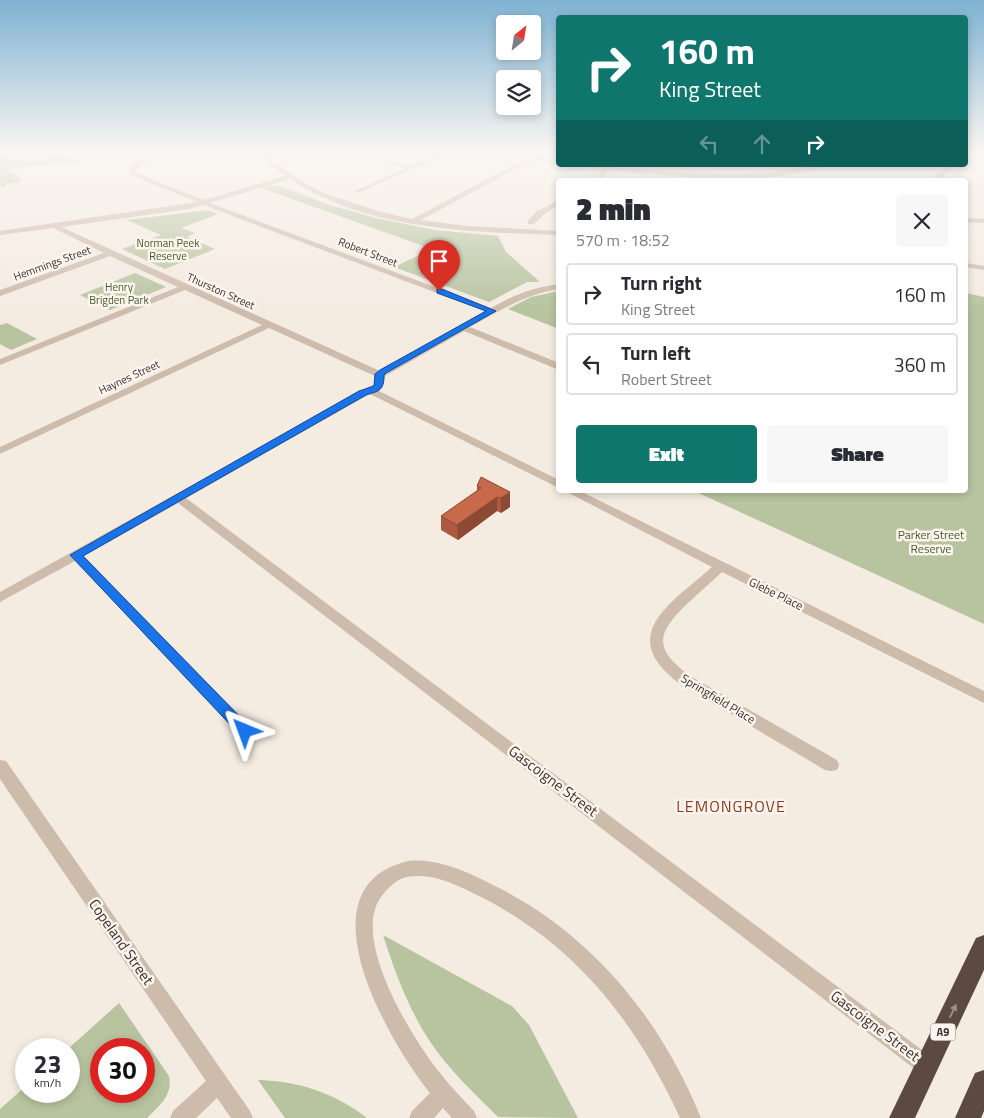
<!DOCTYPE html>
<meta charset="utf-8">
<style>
body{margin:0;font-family:"Titillium Web",sans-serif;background:#f7f7f7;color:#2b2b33;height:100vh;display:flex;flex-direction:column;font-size:19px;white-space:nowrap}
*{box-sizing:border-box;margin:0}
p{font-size:16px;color:#7c7c81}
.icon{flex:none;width:28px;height:28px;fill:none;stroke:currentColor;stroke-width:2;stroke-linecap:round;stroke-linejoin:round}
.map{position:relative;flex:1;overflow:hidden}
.panel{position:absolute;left:556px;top:178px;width:412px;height:315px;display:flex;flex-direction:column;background:#fff;border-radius:5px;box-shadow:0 2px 8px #0003}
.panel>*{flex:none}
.top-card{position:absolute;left:556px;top:15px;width:412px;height:152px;border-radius:5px;box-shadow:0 2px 8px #0003;background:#0f766e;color:#fff;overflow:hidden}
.needle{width:32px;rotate:30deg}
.tools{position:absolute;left:496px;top:15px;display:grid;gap:10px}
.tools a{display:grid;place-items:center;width:45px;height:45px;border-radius:5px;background:#fff;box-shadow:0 2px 8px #0003;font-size:25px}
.speed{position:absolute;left:15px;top:1038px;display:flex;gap:10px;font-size:25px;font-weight:700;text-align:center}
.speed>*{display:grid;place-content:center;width:65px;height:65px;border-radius:50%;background:#fff;box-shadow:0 2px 8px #0003;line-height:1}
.speed small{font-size:12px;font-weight:400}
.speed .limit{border:8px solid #d22;background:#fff;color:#111}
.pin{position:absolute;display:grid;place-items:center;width:42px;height:42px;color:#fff;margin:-51px -21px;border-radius:50% 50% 50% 0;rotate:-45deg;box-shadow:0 0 5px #0007}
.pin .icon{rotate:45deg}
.me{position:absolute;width:55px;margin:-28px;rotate:316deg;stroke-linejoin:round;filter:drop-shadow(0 0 4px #0008)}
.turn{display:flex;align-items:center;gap:18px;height:105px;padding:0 20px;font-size:22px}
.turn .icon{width:65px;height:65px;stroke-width:2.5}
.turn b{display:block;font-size:35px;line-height:42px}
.lanes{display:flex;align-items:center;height:48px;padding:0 20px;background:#0003;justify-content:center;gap:25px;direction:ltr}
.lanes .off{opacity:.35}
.round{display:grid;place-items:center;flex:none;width:52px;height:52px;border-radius:5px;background:#f7f7f7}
.summary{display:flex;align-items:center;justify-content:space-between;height:85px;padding:0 20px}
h1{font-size:30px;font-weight:800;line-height:38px}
.button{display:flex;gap:10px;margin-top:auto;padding:10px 20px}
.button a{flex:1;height:58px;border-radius:5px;background:#0f766e;color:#fff;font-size:20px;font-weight:800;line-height:58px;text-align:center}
.button a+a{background:#f7f7f7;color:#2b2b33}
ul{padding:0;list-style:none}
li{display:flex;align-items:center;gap:15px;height:62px;margin:0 10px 8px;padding:0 10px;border:2px solid #e1e1e2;border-radius:5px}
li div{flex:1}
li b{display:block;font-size:19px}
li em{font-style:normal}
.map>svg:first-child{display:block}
.green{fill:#b8c4a0;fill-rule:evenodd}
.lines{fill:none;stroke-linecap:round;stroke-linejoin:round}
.minor{fill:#cdbbac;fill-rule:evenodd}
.highway{fill:#5c4a42;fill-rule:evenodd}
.wall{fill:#ac5a40}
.shaded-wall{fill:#8c4a34}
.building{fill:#c8694b;stroke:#8c4a34}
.oneway{fill:#9c8e87}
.route{fill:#1a73e8;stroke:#114b97}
.labels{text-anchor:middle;stroke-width:5;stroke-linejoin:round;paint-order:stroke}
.far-park-label{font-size:11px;fill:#4a5a2e;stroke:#fbf5ee}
.far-street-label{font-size:11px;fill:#3b302b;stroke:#fbf5ee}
.shield{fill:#fbf5ee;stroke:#756b66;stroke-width:1}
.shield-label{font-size:11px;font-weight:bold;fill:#3b302b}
.park-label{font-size:12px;fill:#4a5a2e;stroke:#fbf5ee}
.street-label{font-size:12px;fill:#3b302b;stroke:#fbf5ee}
.near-street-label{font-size:15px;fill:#3b302b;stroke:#fbf5ee}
.near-neighbourhood-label{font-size:16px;letter-spacing:1px;fill:#8c3b22;stroke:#fbf5ee}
</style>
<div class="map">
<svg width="984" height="1118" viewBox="0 0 984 1118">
<rect width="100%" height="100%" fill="#f4ebe1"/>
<path class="green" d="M9,153h40l32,8 -74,9 13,7 2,5 -16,2 -2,4 -4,-2v-30z
M270,185l13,2 44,17 49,14 59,12 63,6 8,16 34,30h-13l-38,20 -95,-35 38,-18 -171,-61z
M207,210l11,4 -37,14 14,5 -8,4 28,12 -50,20 -43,-20 39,-14 -34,-15z
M135,273l31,14 -56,23 -30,-15z
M559,291v38l-51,-20 23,-12z
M966,293l18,4v327l-292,-134h274z
M7,323l30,16 -26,11 -11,-6v-19z
M383,935l129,71 17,19 49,93 -80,-1c-24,-24 -50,-48 -69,-77 -21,-32 -34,-68 -46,-105z
M119,1003l50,73c4,19 -9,29 -22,42h-147v-9l26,-23v5h43l-1,-42zM101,1049h43v42h-43z
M258,1080c40,1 77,13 109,38h-82z"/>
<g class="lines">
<path class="minor" d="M157,153h9l-24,10 -7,7 1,3 68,27 81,-24 -30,-23h7l35,25 24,14 57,19 34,8 115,-61 -22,-5 27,2 11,-2 -4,3 20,4v4l-25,-5 -113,61 46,6 92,5v4c-90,-3 -192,-5 -269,-56l-80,24 281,105c22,-13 43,-21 68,-24v5c-34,5 -60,22 -89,38l89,36v7l-95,-39 -79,45 -2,10 -4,5 180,89v8l-189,-94 -184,104 748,561 3,7 -3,7 -7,3 -7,-3 -742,-570 -94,53 166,171 3,4 -3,4 -5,2 -5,-2 -165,-174 -75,41v-10l374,-208 1,-8 -106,-48 -269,126v-7l262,-122 -77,-35 -185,75v-6l178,-72 -68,-31 -110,40v-6l104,-37 -51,-25 -53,7v-4l197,-29 -66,-27 -2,-5 9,-9zM203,205l282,106 -105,60 -319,-144 128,-18z
M440,153h9l-91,40 -5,-1 53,-24 -37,-10v-2l42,10z
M574,165h38l-1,2c49,4 100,8 149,6 23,-1 46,-8 68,-8 -7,5 -20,6 -29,8 -62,11 -129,3 -191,-3l-7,10h-6l7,-10z
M947,165h7l-15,15h-7z
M559,200v5l-16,10 -9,9h-6v-4l9,-9z
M966,218l18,1v4l-18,-1z
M966,263l18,3v4l-18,-3z
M563,490h15l406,201v12l-262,-131c-11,10 -23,21 -34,31 -32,30 -35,46 2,73l147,84 2,5 -2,5 -6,1 -6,-1 -145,-86c-66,-49 -8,-81 32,-117z
M0,760l6,1 244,350 3,7h-22l-14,-20 -21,20h-26l3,-7 33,-30 -206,-302z
M408,861c29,-3 57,10 83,23 99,48 169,133 210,234h-21c-44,-96 -105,-174 -201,-222 -22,-11 -46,-24 -72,-19 -11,2 -19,11 -26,20 -30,41 29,137 55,171 12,16 25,29 38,43l3,7h-25l-9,-10 -9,10h-25l3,-7 18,-18c-41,-51 -132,-206 -22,-232z"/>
<path class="highway" d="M984,935v35l-69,148h-26l87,-180z
M984,1070v41l-3,7h-26l20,-45z"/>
</g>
<path class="wall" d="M477,486l33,6v15l-9,6 -4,-2 -39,29 -17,-10v-14l36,-25z"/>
<path class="shaded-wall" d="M510,492v15l-9,6v-15z
M497,497v14l-39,29 -1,-15z"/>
<path class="building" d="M481,477l29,15 -9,6 -4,-1 -40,28 -16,-9 40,-28 -4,-2z"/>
<defs><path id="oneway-solid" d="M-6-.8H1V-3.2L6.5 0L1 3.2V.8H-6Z" transform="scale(1.25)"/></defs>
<use class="oneway" href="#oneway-solid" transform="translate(953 1011) rotate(-64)"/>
<linearGradient id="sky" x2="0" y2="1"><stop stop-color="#7eb2d2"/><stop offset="0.49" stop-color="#faf6f2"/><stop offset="1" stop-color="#faf6f2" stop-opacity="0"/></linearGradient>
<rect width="984" height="310" fill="url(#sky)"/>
<path class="route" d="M437,289h5l54,22 -110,62 -2,2c0,16 -5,16 -18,20l-283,161 167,171 2,4 -2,4 -5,1 -5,-1 -170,-180 289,-164 15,-5 1,-12 5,-4 106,-59 -49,-18z"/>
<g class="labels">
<g class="far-park-label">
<text x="168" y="247">Norman Peek<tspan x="168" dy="13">Reserve</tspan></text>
<text x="119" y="291">Henry<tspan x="119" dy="13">Brigden Park</tspan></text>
</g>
<g class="far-street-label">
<text transform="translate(368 252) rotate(21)" y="4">Robert Street</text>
<text transform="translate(52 263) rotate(-20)" y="4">Hemmings Street</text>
<text transform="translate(221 291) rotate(24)" y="4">Thurston Street</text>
<text transform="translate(129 377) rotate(-25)" y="4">Haynes Street</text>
</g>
<rect class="shield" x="930.5" y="1023.5" width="25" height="17" rx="4"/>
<g class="shield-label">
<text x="943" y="1036">A9</text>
</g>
<g class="park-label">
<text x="931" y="539">Parker Street<tspan x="931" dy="14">Reserve</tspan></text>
</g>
<g class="street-label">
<text transform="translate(776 594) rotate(26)" y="4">Glebe Place</text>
<text transform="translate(718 699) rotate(31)" y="4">Springfield Place</text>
</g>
<g class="near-street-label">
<text transform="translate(553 781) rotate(37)" y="5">Gascoigne Street</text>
<text transform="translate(121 942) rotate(55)" y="5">Copeland Street</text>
<text transform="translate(875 1026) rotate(37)" y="5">Gascoigne Street</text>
</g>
<g class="near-neighbourhood-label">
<text x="731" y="812">LEMONGROVE</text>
</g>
</g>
</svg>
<div class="tools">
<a><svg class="needle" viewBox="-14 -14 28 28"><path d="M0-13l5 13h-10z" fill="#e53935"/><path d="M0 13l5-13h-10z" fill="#7c7c81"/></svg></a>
<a><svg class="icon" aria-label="layers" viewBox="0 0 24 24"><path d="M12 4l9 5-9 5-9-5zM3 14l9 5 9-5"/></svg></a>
</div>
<div class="speed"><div>23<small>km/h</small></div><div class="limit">30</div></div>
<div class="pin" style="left:439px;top:291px;background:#d93025"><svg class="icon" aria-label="arrive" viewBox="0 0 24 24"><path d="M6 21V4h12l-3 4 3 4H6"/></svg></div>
<svg class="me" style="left:245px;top:731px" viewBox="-20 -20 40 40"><path d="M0-17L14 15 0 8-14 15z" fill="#1a73e8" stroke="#fff" stroke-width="4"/></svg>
<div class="top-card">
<div class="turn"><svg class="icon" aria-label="right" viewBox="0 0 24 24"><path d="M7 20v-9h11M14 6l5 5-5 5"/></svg><div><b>160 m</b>King Street</div></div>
<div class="lanes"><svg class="icon off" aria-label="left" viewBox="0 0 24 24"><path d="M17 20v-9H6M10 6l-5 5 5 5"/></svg><svg class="icon off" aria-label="ahead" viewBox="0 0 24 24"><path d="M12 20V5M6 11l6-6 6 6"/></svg><svg class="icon" aria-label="right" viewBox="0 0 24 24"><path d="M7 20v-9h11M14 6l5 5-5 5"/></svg></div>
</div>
<section class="panel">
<div class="summary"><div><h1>2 min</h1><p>570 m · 18:52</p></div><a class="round"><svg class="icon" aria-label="close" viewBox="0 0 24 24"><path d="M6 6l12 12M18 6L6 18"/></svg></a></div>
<ul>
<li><svg class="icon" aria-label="right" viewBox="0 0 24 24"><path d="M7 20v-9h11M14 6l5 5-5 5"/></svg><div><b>Turn right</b><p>King Street</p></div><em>160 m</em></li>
<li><svg class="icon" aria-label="left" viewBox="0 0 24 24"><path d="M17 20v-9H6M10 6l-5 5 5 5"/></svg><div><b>Turn left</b><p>Robert Street</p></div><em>360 m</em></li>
</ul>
<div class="button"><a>Exit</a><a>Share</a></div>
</section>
</div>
